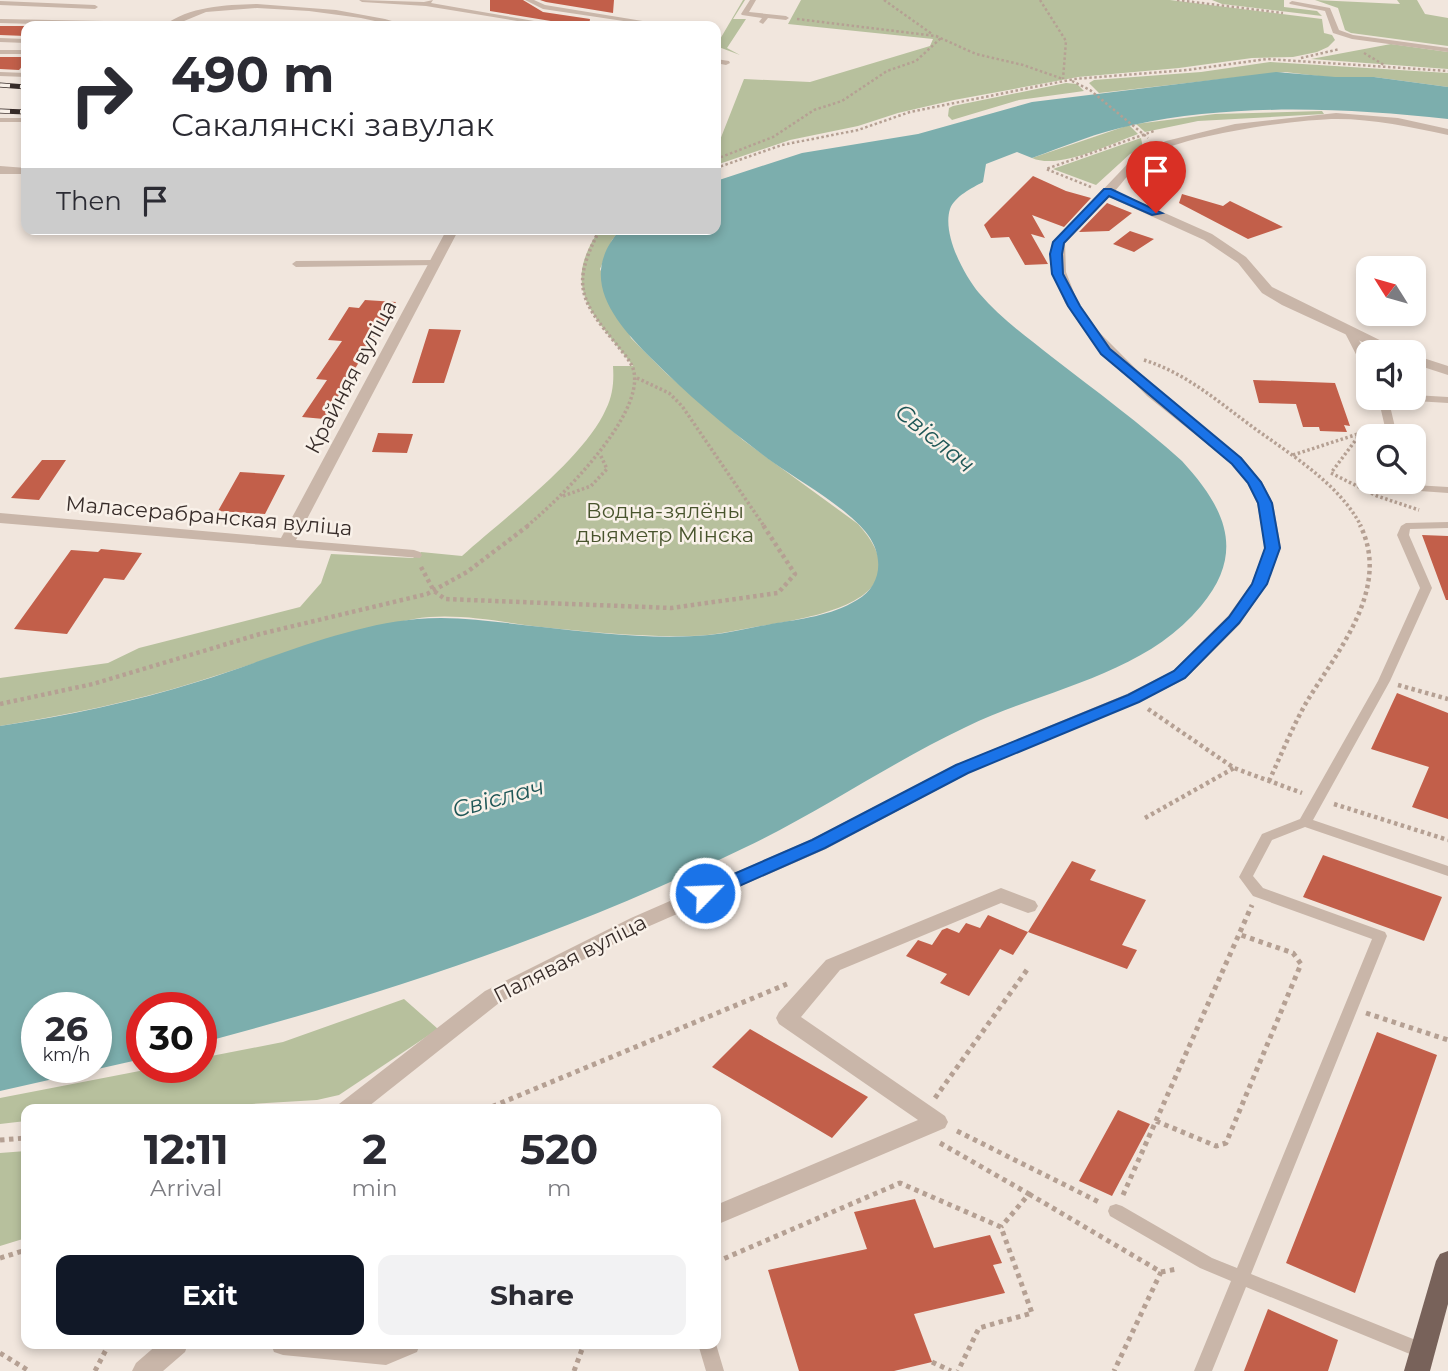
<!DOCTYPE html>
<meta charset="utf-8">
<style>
body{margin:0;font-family:Montserrat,sans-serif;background:#f2f2f3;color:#2b2b33;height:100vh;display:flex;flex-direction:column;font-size:26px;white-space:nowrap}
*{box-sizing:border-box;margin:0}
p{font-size:23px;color:#7c7c81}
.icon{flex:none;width:38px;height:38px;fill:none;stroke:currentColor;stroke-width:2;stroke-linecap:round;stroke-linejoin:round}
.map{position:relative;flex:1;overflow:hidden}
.panel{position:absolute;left:21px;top:1104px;width:700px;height:245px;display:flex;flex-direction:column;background:#fff;border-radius:14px;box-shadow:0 4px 10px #0003}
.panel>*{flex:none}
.guide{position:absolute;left:21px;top:21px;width:700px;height:214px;border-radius:14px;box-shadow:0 4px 10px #0003;background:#fff;color:#2b2b33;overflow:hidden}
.needle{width:46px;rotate:307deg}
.fabs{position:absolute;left:1356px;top:256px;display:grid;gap:14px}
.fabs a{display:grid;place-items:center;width:70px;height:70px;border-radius:14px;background:#fff;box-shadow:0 4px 10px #0003;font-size:35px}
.speed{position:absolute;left:21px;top:992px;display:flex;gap:14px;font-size:35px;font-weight:700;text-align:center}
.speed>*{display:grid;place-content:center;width:91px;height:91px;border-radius:50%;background:#fff;box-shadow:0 4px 10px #0003;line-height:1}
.speed small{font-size:18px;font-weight:400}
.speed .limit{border:10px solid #d22;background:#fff;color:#111}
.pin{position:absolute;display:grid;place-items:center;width:60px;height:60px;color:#fff;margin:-72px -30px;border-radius:50% 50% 50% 0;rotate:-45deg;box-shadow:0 0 7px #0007}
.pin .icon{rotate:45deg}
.me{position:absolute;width:77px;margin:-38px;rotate:66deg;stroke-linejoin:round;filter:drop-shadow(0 0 5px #0008)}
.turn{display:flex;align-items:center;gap:24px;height:147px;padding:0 35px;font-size:32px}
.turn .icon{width:91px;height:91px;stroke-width:2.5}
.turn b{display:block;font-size:49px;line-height:60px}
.then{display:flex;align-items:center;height:66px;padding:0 35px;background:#0003;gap:14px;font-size:26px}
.eta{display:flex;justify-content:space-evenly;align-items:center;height:119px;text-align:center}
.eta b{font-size:42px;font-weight:700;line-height:49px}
.action{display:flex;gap:14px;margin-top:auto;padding:14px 35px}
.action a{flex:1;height:80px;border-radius:14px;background:#111827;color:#fff;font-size:28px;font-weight:700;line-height:80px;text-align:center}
.action a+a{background:#f2f2f3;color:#2b2b33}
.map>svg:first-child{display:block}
.green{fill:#b7c09d}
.water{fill:#7caead;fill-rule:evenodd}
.building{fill:#c25f4a}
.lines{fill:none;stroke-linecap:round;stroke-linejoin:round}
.path-far3{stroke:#b5a093;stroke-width:2.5;stroke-dasharray:2.5 2.5;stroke-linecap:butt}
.path-far2{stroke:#b5a093;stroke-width:3.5;stroke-dasharray:2.5 2.5;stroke-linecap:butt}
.path-far1{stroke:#b5a093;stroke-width:4.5;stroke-dasharray:3.5 3.5;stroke-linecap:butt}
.path{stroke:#b5a093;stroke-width:5;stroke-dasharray:4.5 4.5;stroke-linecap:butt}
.lane{fill:#c9b6a9;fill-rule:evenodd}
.street{fill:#c9b6a9;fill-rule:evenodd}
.primary{fill:#78625a;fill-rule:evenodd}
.rail-casing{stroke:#372c29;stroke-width:5}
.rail{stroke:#f9f1e9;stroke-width:3.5;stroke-dasharray:10;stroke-linecap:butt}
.route{fill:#1a73e8;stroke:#114b97;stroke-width:2}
.labels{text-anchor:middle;stroke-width:5;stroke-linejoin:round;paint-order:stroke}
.street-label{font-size:21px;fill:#372c29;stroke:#f9f1e9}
.park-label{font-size:21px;fill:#48542d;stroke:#f9f1e9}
.water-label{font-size:23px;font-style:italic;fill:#1f5757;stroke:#f9f1e9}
</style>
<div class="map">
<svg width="1448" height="1371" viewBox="0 0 1448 1371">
<rect width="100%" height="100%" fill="#f1e6dd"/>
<path class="green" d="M743,0h2l-12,19h13l-19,29 13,7 -24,-9z
M801,0h369l152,19 2,14 8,2 3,5 -7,7 -11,5 -24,5 -41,1 -73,10 -101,9 -124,23 -56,13 -40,13 -68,14 -74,25v-22l4,-3 24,-61 66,3 120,-36 3,-7 -145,-15z
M1212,0h72v7l33,4 5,5 -100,-12z
M1315,0l85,4 -3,-4h20l8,14 23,4v28l-97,-13 -6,-3 -7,-22z
M1391,44l57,8v17l-137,-10z
M1270,62l178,11v14l-74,-10h-47l-42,-5 -186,21 -10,-10 5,-3 107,-8z
M1066,83l11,1 7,7 -65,9 -67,20 -4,-4 1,-8 4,-2z
M1322,111l2,3 -126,7 -53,11 -9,-8 79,-10z
M1129,125l9,9c-28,10 -79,36 -106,24z
M1141,138l2,10 -13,6 -34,31 -43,-16z
M600,229h21l-9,11 -12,29 31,69 36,36 76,66 115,84c67,74 -39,92 -91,101 -26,4 -52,11 -78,11 -49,1 -100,-4 -148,-9 -41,-5 -86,-15 -127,-8 -75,13 -146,41 -218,63 -64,20 -130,33 -196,44v-48l108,-15 31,-15 161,-41 21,-24 10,-29 82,4 8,-6 41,4c42,-38 122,-97 144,-147 7,-14 8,-28 7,-43h20c-35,-48 -76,-75 -33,-137z
M404,999l34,30 -99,66 -22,5 -151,9 -140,1v11l-26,3v-26l155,-30h46v-10l82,-16z
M26,1151v87l-26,8v-93z"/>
<path class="water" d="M1276,72l59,5h39l74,10v32c-102,-11 -213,-16 -315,6 -35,7 -68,21 -101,33l-15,-6 -31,12 -3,18c-11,6 -28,14 -33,27 -8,25 14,66 29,84 21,25 48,44 73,64 44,34 89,67 130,104 42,46 65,90 19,145 -58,70 -157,83 -235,121 -76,36 -146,85 -222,121 -173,84 -358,146 -543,195v-35h-59v51l-142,32v-365c66,-10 133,-24 197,-44 72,-22 145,-56 220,-63 42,-4 84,4 125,8 54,6 113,13 167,8 21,-2 41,-7 62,-11 29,-5 60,-8 86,-24 25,-14 27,-43 11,-65 -19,-26 -67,-53 -94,-72 -44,-32 -84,-66 -122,-104 -37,-37 -76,-81 -31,-130h95v-48l86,-28 116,-19 114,-32zM37,1008h59v60h-59z"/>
<path class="building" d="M490,0h33l20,12 47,7 -1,7h-23l-3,-3 -73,-12z
M540,0h74l-1,13 -67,-11z
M0,26h26v10l-26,-1z
M0,57h26v5l-7,8 -19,-1z
M1033,176l33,15 25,7 -27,29 -32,-12 13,23 -14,-4 17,30 -23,1 -16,-28 -18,1 -7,-13z
M1182,194l41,12 7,-5 53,26 -35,12 -69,-36z
M1107,203l25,10 -23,18 -30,1z
M1130,231l24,8 -20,13 -21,-8z
M365,300l31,2 -72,117 -22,-2 25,-37 -11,-1 26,-38 -14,-1 21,-33 10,1z
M429,329l32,1 -17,53h-32z
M1253,380l82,3 15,43 -6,-1 3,7 -27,-1 -1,-4h-16l-7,-23 -37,-1z
M378,433l35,1 -6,19 -35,-1z
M42,460h24l-27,40 -28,-2z
M240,472l45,3 -20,39 -47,-3z
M1422,535l26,1v64h-2z
M101,549l41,4 -18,27 -20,-2 -37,56 -53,-5 57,-79 27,2z
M1397,693l51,20v106l-36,-12 17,-40 -58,-18z
M1323,855l119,42 -18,44 -121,-44z
M1072,861l24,9 -6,10 56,20 -24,45 15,5 -10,19 -99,-37z
M988,915l40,17 -15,23 -13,-6 -31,47 -29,-13 7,-9 -41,-18 12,-16 14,5 10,-15 5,-2 12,5 7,-10 14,5z
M750,1029l118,68 -36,41 -120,-71z
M1377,1032l60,23 -82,238 -69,-30z
M1118,1110l32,14 -38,72 -33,-15z
M915,1199l19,49 56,-13 12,28 -9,2 12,28 -91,21 18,48 -38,9h-95l-31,-101 99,-21 -13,-37z
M1268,1309l70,31 -10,31h-84z"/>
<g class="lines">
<path class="path-far3" d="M884,0l48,34
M1040,0l26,41 -3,38
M1177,0l106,13
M797,19l139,17 40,18 47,11 40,14
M1364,53l20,12
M1301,58l39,-9
M1072,81l18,9 58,48
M716,159l57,-22 41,-27 28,-9 45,-30 29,-10 25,-23
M716,168l66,-23 76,-15 52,-18 164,-33 113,-9 80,-11 181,12
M1091,187l-45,-18 108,-38
M598,233l2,-4"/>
<path class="path-far2" d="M1144,360c41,13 71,39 106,65 38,28 89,58 111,101
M637,378l32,15 13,13 82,120
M1361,433l-30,40 46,23 42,14
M1293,455l68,-22h16
M563,496l28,-10 16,-17 -7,-15
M527,526c32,-26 116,-109 107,-154 -2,-10 -11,-19 -17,-27 -37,-45 -46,-60 -18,-114"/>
<path class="path-far1" d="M421,567l13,24 11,8 226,9 107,-15 17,-19 -32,-49
M1398,685l50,14
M0,704l93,-20 167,-50 167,-40 40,-22 62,-47
M1148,709l86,59 68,25
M1269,781c12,-26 23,-53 37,-78 31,-52 86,-114 54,-178
M1334,804l114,36
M1145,818l89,-50"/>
<path class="path" d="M1366,1013l82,27
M935,1098l94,-131
M484,1110l303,-126
M1156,1121l60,25 10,-3 75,-179 -8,-11 -55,-19
M957,1131l142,71
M0,1140l26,-2
M940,1143l89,51 -28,33
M1029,1194l132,78 -47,99
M1123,1195l129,-290
M0,1258l26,-8
M716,1262l184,-79 101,44 31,86 -53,15 -21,43
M1161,1272l16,-3
M0,1353l29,18
M932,1362l19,9
M95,1371l14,-27
M574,1371l10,-27"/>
<path class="lane" d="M359,0l65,2 9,-2 -2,3 132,23h-15l-122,-20 -64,-4z
M525,0h9l11,5 128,21h-16l-114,-17z
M750,0h6l-7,12 37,4 3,2 -3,2 -18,-2 -5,6 -4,-2 3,-4 -20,-3 -1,-1z
M0,1l95,4 3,2 -3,2 -95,-4z
M1292,1l38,7 9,22 14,5 95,13v4l-96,-13 -19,-6 -8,-22 -35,-7 -1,-1z
M257,4l79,6 49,9 24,7h-11l-37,-8 -52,-7 -52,-3 -51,4 -34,14h-9c27,-20 62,-21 94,-22z
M0,19l104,2 4,2 -3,3 -105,-3z
M0,38l26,1v4l-26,-1z
M0,50h26v4h-26z
M716,59l13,2 1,2 -4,2 -10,-2z
M0,72l26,1v4l-26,-1z
M0,118h26v4h-26z
M435,260l4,3 -1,2 -142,2 -4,-3 4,-3z
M1350,330c11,8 18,27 18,41l-5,-3 -18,-35z
M1414,395l34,2v6l-49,-3 -5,-3h20z
M1378,397h10l9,39h-10z
M1403,481h10l1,4 34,2v6l-42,-3z
M1448,522v6l-38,1 -1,6 23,53 -42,93 -77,139 135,46v10l-143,-49 -33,13 -19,36 10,12 122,44 2,4 -136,338 177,71 3,6 -3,6 -6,2 -176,-72 -34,84h-18l37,-90 -31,-13 -90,-52 -2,-5 2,-5 6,-2 6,2 90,52 25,10 135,-329 -119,-43 -14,-19 23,-43 38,-15 78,-138 42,-93 -23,-53 4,-9 5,-3z
M698,1344h18l8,27h-18z"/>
<path class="street" d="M1336,113l62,5 50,11v6c-37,-8 -74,-16 -111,-16 -40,0 -163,17 -193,40 -11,9 -20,22 -29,32l97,43 34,23 26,30 132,65h-20l-102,-47 -20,-12 -24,-30 -34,-23 -95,-43 -44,46 1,29 12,31 20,28 59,59 85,68 20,24 11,21 8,45 -14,36 -27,40 -55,55 -46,23 -170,71 -143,76 -181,79 -146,75 -135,107h-28l3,-6 146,-113 146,-73 181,-79 143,-74 172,-71 46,-23 55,-55 23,-32 14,-36 -8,-45 -10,-20 -15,-19 -85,-68 -58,-59 -24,-34 -12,-31v-30l84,-88 29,-13 69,-17z
M0,166l26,2v6h-26z
M447,229h12l-163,311 118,10 6,2 2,3 -2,3 -420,-35v-10l281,25z
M1414,355l34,11v9l-34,-11z
M1001,888l34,13 3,5 -3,5 -7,2 -27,-10 -161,67 -39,47 144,99 3,6 -3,6 -229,97v-20l202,-85 -139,-96 -3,-6 3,-6 47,-52z
M158,1344h30l-3,8 -22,19h-31l4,-8z
M271,1344h149l-3,8 -31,13 -103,-10 -9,-3z"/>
<path class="primary" d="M1448,1251v53l-18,67h-26l32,-110 4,-7z"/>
<g class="rail-casing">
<path id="rail" d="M0,85l26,2
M0,111l26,1"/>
</g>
<use href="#rail" class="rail"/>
</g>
<path class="route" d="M1104,189h7l51,24 -10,2 -43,-19 -45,47 -2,11 1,20 17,32 30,43 131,109 20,24 11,21 8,45 -13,36 -28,39 -54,55 -46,24 -171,71 -143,75 -113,50h-13l-3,-5 3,-4 113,-49 144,-75 172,-70 46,-24 55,-54 23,-33 13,-36 -7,-45 -10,-20 -16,-19 -131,-110 -33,-48 -16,-32 -2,-20 3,-12z"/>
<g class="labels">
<g class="street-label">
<text transform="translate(351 377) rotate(-62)" y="7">Крайняя вуліца</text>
<text transform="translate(209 516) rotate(5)" y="7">Маласерабранская вуліца</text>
<text transform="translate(570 959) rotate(-27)" y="7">Палявая вуліца</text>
</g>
<g class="park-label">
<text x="665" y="518">Водна-зялёны<tspan x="665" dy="24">дыяметр Мінска</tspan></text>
</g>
<g class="water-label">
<text transform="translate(935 438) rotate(39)" y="8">Свіслач</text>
<text transform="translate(498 798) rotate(-15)" y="8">Свіслач</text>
</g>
</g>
</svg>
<div class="fabs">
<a><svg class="needle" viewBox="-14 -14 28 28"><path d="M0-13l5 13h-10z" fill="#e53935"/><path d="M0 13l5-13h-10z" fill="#7c7c81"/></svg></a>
<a><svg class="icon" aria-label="sound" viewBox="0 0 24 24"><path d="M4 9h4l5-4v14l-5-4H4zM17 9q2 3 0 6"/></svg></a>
<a><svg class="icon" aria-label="search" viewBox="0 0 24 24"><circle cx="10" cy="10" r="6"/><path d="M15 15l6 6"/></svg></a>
</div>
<div class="speed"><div>26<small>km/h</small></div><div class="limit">30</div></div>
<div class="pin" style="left:1156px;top:213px;background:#d93025"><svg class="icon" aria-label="arrive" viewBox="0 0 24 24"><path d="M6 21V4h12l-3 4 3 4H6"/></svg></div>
<svg class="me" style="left:705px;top:893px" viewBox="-20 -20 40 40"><circle r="17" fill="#1a73e8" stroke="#fff" stroke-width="3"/><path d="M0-11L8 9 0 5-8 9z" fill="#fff"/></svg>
<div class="guide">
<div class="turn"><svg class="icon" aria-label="right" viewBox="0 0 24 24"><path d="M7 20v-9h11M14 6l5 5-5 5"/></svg><div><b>490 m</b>Сакалянскі завулак</div></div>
<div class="then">Then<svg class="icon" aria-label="arrive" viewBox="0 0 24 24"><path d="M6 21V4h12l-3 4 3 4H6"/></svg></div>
</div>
<section class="panel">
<div class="eta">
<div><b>12:11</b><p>Arrival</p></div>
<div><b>2</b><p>min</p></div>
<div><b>520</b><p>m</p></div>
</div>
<div class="action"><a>Exit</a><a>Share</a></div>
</section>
</div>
